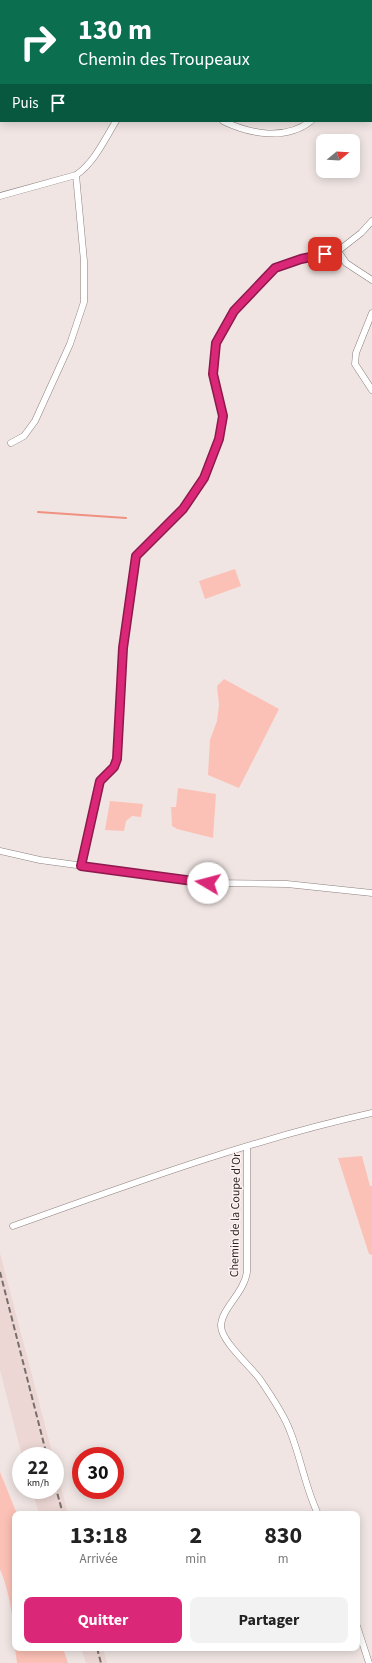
<!DOCTYPE html>
<html lang="fr">
<meta charset="utf-8">
<style>
body{margin:0;font-family:"Source Sans 3",sans-serif;background:#f2f2f2;color:#222;height:100vh;display:flex;flex-direction:column;font-size:15px;white-space:nowrap}
*{box-sizing:border-box;margin:0}
p{font-size:13px;color:#767676}
.icon{flex:none;width:22px;height:22px;fill:none;stroke:currentColor;stroke-width:2;stroke-linecap:round;stroke-linejoin:round}
.map{position:relative;flex:1;overflow:hidden}
.side{position:absolute;left:12px;top:1511px;width:348px;height:140px;display:flex;flex-direction:column;background:#fff;border-radius:8px;box-shadow:0 2px 10px #0003}
.side>*{flex:none}
.banner{position:absolute;left:0px;top:0px;width:372px;height:122px;box-shadow:0 2px 10px #0003;background:#0b6e4f;color:#fff;overflow:hidden}
.needle{width:26px;rotate:72deg}
.controls{position:absolute;left:316px;top:134px;display:grid;gap:8px}
.controls a{display:grid;place-items:center;width:44px;height:44px;border-radius:8px;background:#fff;box-shadow:0 2px 10px #0003;font-size:20px}
.speed{position:absolute;left:12px;top:1447px;display:flex;gap:8px;font-size:20px;font-weight:700;text-align:center}
.speed>*{display:grid;place-content:center;width:52px;height:52px;border-radius:50%;background:#fff;box-shadow:0 2px 10px #0003;line-height:1}
.speed small{font-size:10px;font-weight:400}
.speed .limit{border:6px solid #d22;background:#fff;color:#111}
.pin{position:absolute;display:grid;place-items:center;width:34px;height:34px;color:#fff;margin:-17px;border-radius:8px;box-shadow:0 2px 6px #0006}
.me{position:absolute;width:44px;margin:-22px;rotate:278deg;stroke-linejoin:round;filter:drop-shadow(0 0 3px #0008)}
.turn{display:flex;align-items:center;gap:14px;height:84px;padding:0 12px;font-size:18px}
.turn .icon{width:52px;height:52px;stroke-width:2.5}
.turn b{display:block;font-size:28px;line-height:34px}
.then{display:flex;align-items:center;height:38px;padding:0 12px;background:#0003;gap:8px;font-size:15px}
.eta{display:flex;justify-content:space-evenly;align-items:center;height:68px;text-align:center}
.eta b{font-size:24px;font-weight:700;line-height:28px}
.button{display:flex;gap:8px;margin-top:auto;padding:8px 12px}
.button a{flex:1;height:46px;border-radius:8px;background:#db2777;color:#fff;font-size:16px;font-weight:700;line-height:46px;text-align:center}
.button a+a{background:#f2f2f2;color:#222}
.map>svg:first-child{display:block}
.built{fill:#ecd7d4}
.green{fill:#fcc1b6}
.lines{fill:none;stroke-linecap:round;stroke-linejoin:round}
.stream{stroke:#ef9080;stroke-width:2}
.street-casing{stroke:#8b807e;stroke-width:7}
.street{stroke:#fff;stroke-width:6}
.rail{stroke:#766f6e;stroke-width:2;stroke-dasharray:6 3;stroke-linecap:butt}
.route-casing{stroke:#8e194d;stroke-width:10}
.route{stroke:#db2777;stroke-width:7}
.labels{text-anchor:middle;stroke-width:3;stroke-linejoin:round;paint-order:stroke}
.street-label{font-size:12px;fill:#2b2726;stroke:#fef2f0}
</style>
<div class="map">
<svg width="372" height="1663" viewBox="0 0 372 1663">
<rect width="100%" height="100%" fill="#f0e5e3"/>
<path class="built" d="M0,1253l53,203h-31l-22,-86z
M55,1465l13,49h-29l-7,-24h23z
M81,1648h22l4,15h-21z"/>
<path class="green" d="M235,569l6,17 -36,13 -6,-18z
M224,679l55,30 -40,79 -31,-13 2,-35 7,-19 2,-16 -2,-19z
M178,788l38,6 -3,44 -36,-9 -5,-3 -1,-19h5z
M110,801l33,3 -2,13 -9,-1 -6,5 -2,10 -19,-1z
M362,1156l8,30h2v69l-3,-1 -31,-96z
M0,1472l17,42h-2v130c-2,-26 -5,-51 -15,-75z
M15,1648h48l5,15h-51z"/>
<g class="lines">
<path class="stream" d="M0,53h1
M38,512l88,6"/>
<g class="street-casing">
<path id="street" d="M371,21h1
M371,72l1,-1
M223,121c27,13 62,20 88,0
M0,196l76,-21c18,-12 29,-36 40,-54
M338,251l8,12 26,17
M372,313l-16,40 -1,11 17,26
M11,443l13,-7 11,-15 35,-77 14,-42v-41l-8,-86
M0,851l40,9 168,23 79,1 85,9
M81,866l19,-85 14,-14 3,-8 6,-111 13,-92 47,-47 21,-31 13,-33 6,-29 -10,-42 3,-31 18,-32 41,-43 26,-9 37,-8 23,-18 11,-12
M247,1147v125c-3,21 -25,36 -26,53 -1,15 29,41 38,53 9,13 26,39 31,53 11,27 15,56 28,83
M13,1226c118,-42 237,-86 359,-113
M357,1626l12,37"/>
</g>
<use href="#street" class="street"/>
<path class="rail" d="M0,1272l47,184
M55,1485l8,29
M97,1648l4,15"/>
</g>
<g class="lines">
<g class="route-casing">
<path id="route" d="M208,883l-127,-17 19,-85 14,-14 3,-8 6,-111 13,-92 47,-47 21,-31 15,-39 4,-23 -10,-42 3,-31 18,-32 41,-43 26,-9 24,-5"/>
</g>
<use href="#route" class="route"/>
</g>
<g class="labels">
<g class="street-label">
<text transform="translate(235 1215) rotate(-89)" y="4">Chemin de la Coupe d'Or</text>
</g>
</g>
</svg>
<div class="controls">
<a><svg class="needle" viewBox="-14 -14 28 28"><path d="M0-13l5 13h-10z" fill="#e53935"/><path d="M0 13l5-13h-10z" fill="#767676"/></svg></a>
</div>
<div class="speed"><div>22<small>km/h</small></div><div class="limit">30</div></div>
<div class="pin" style="left:325px;top:254px;background:#d93025"><svg class="icon" aria-label="arrive" viewBox="0 0 24 24"><path d="M6 21V4h12l-3 4 3 4H6"/></svg></div>
<svg class="me" style="left:208px;top:883px" viewBox="-20 -20 40 40"><circle r="19" fill="#fff"/><path d="M0-13L10 11 0 6-10 11z" fill="#db2777"/></svg>
<div class="banner">
<div class="turn"><svg class="icon" aria-label="right" viewBox="0 0 24 24"><path d="M7 20v-9h11M14 6l5 5-5 5"/></svg><div><b>130 m</b>Chemin des Troupeaux</div></div>
<div class="then">Puis<svg class="icon" aria-label="arrive" viewBox="0 0 24 24"><path d="M6 21V4h12l-3 4 3 4H6"/></svg></div>
</div>
<section class="side">
<div class="eta">
<div><b>13:18</b><p>Arrivée</p></div>
<div><b>2</b><p>min</p></div>
<div><b>830</b><p>m</p></div>
</div>
<div class="button"><a>Quitter</a><a>Partager</a></div>
</section>
</div>
